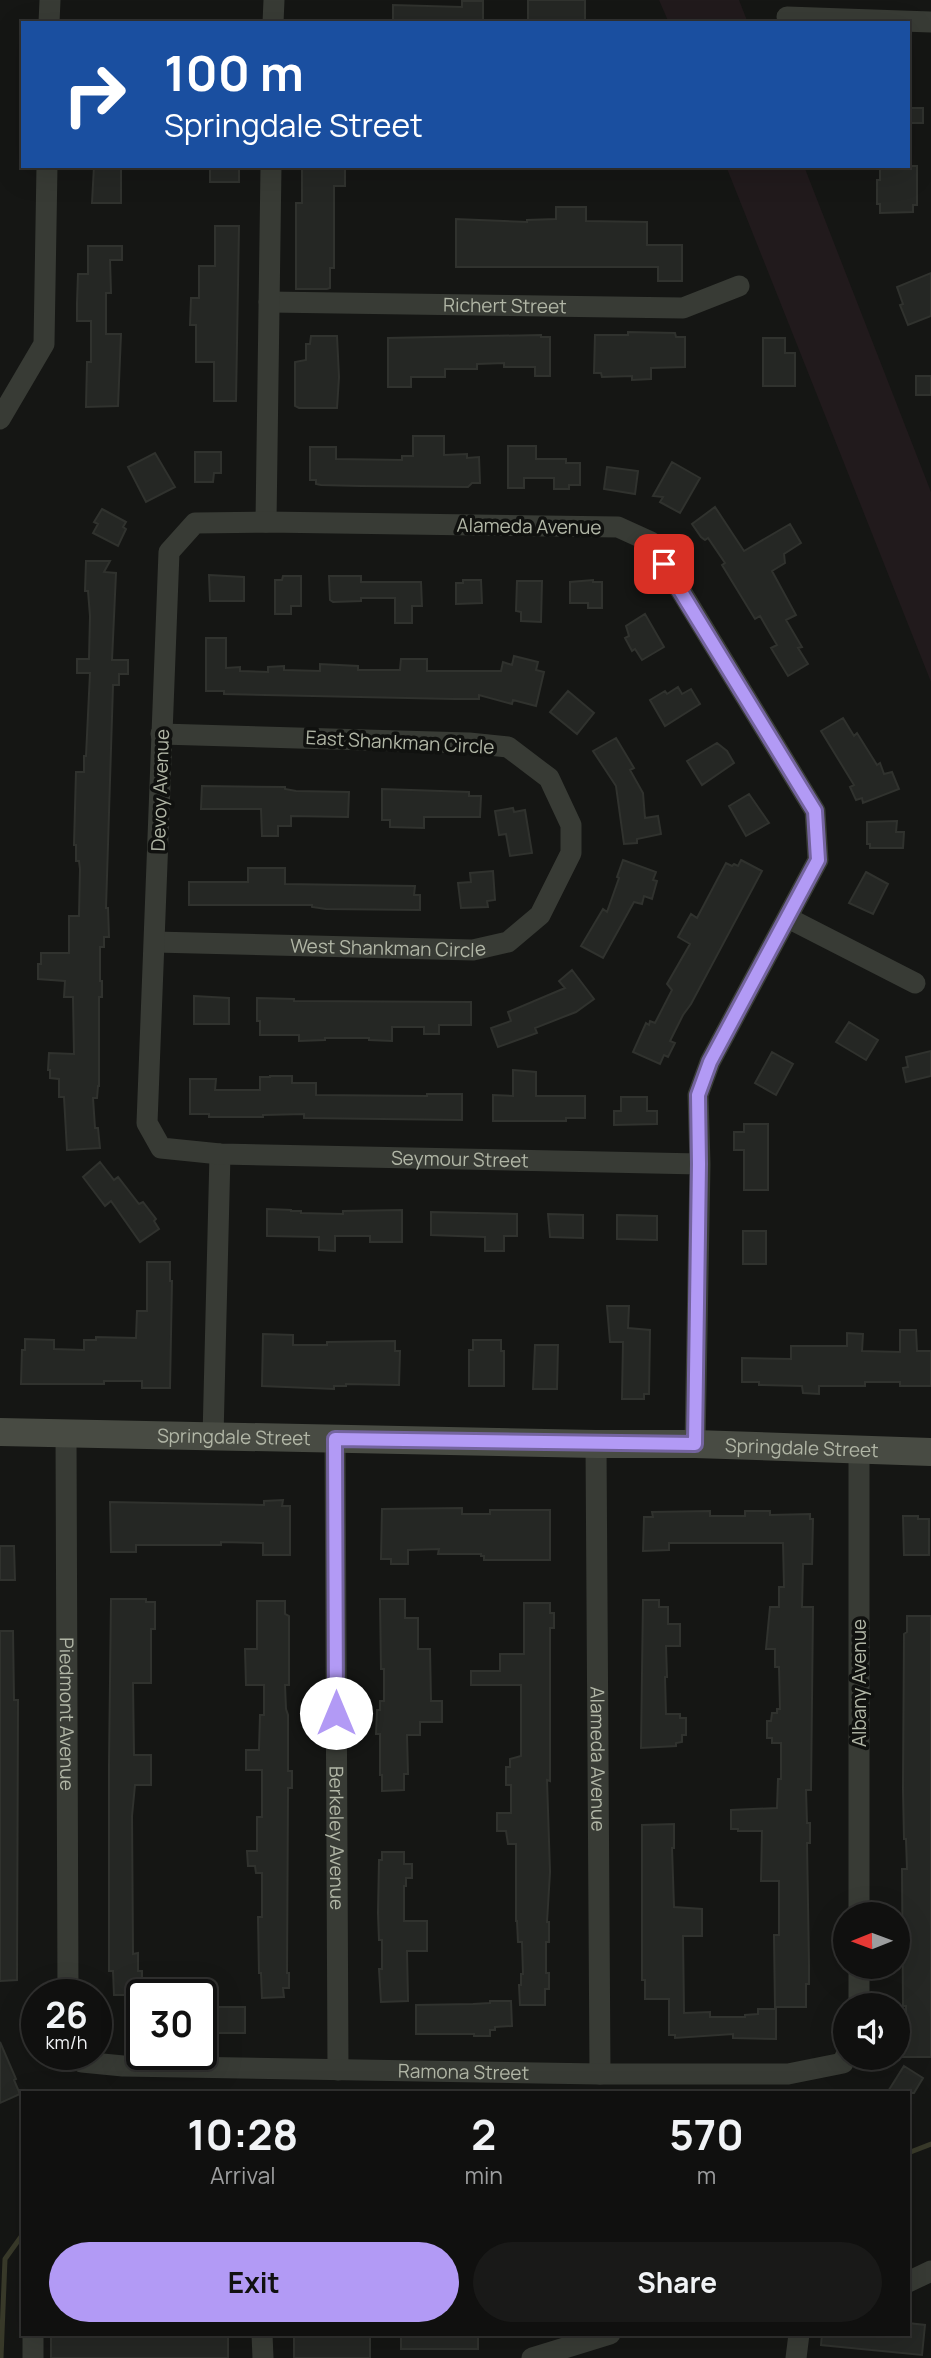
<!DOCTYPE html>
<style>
body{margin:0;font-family:Manrope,sans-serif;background:#191918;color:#f1f3f6;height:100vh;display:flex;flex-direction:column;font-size:26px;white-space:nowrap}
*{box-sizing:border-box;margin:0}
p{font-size:23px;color:#9c9d9e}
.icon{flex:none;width:38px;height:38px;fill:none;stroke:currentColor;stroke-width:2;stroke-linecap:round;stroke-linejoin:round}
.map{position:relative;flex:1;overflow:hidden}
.side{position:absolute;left:21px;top:2091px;width:889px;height:245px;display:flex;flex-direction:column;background:#10100f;border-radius:0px;box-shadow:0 7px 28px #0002,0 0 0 2px #30302f}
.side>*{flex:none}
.banner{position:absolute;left:21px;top:21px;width:889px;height:147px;border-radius:0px;box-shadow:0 7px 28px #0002,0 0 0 2px #30302f;background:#1a4fa0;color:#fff;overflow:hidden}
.needle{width:46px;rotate:269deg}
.fabs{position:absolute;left:833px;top:1902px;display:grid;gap:14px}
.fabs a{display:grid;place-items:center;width:77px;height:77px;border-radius:50%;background:#10100f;box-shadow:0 7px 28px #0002,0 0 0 2px #30302f;font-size:35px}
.speed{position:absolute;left:21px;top:1979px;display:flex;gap:14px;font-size:35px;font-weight:700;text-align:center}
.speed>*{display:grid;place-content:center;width:91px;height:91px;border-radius:50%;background:#10100f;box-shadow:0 7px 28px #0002,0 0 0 2px #30302f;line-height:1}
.speed small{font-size:18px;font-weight:400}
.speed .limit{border:4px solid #111;border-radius:10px;background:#fff;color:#111}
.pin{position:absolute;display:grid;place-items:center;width:60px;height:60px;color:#fff;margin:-30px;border-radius:14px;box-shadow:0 4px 10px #0006}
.me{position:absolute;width:77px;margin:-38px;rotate:0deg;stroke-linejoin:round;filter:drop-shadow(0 0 5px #0008)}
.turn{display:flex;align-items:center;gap:24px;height:147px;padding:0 28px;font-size:32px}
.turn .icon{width:91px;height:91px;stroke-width:2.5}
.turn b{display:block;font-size:49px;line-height:60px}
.eta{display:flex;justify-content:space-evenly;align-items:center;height:119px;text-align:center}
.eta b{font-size:42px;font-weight:700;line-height:49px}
.cta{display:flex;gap:14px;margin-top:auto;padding:14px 28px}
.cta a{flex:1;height:80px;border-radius:42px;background:#b29af5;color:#111;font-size:28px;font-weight:700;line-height:80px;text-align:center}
.cta a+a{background:#191918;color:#f1f3f6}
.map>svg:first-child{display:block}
.green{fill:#211a1c}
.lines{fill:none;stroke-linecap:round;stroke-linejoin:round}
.stream{stroke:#393a2a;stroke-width:5}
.building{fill:#252724;stroke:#30322e;stroke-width:2}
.street{stroke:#383b35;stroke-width:21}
.secondary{stroke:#484b43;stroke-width:28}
.route-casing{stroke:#74649f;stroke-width:18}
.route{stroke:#b29af5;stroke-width:12}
.labels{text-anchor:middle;stroke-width:7;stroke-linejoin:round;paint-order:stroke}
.street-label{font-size:19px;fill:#b1b6a6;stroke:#10110f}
</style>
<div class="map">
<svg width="931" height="2358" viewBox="0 0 931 2358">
<rect width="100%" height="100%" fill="#151614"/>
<path class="green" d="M659,0h80l9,23h-79z
M726,166h78l127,326v190z"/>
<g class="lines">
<path class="stream" d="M908,2153l23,-9
M1,2358l4,-99 18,-25"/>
</g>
<path class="building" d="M528,0h57v23h-57z
M462,1h21v22h-90v-18l69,2z
M908,108h15v15h-15z
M94,166h27v37h-29z
M210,166h29v16h-29z
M302,166h43v20h-11v82h-4v20l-3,1h-31v-86h6z
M880,166h37v39h-4v7l-33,1v-9h-3v-24h3z
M556,207h30v14l61,1v23h35v36h-24v-14h-202v-48l71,3v-2l29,-1z
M215,226h24l-3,175h-22v-39h-18v-37h-6l1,-27h8v-32h16z
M88,246h34v14h-12l1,33h-5v41h15l-3,72 -32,1 1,-45h4v-41h-14v-18l1,-29h10z
M931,273v43l-23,9 -8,-20 3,-1 -6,-17z
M628,332l47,1 1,4h9v30l-34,1v11l-19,1v-4l-30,1 -1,-4h-7l1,-38h33z
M541,335v2h9v39h-15v-9h-31v-4l-27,1v5h-32v8h-34v10h-23v-49z
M311,336h26l2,41 -2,31h-38l-4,-2v-44l11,-2v-16h4z
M763,338h22v15h10v33h-32z
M916,376h15v19h-15z
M413,436h31v19l23,-1v4l12,-1 1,26h-8l-4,4 -107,-1 -40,-1 -5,-1v-4h-6v-33h26v12l66,1v-4h11z
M508,446h28v13h30v4h14v22h-11v4h-15v-11h-30v10h-16z
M195,452h26v21h-7l-1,9h-18z
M155,453l20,34 -29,15 -18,-35z
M672,462l28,16 -20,35 -20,-11 3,-5 -10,-1z
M607,467l31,4 -3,23 -31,-5z
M715,507l29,44 46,-27 11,19 -17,11 1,9 -13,8 24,44 -10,5 16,27 -4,1 10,16 -20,12 -17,-28 6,-3 -17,-29 -5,3 -33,-54 3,-2 -17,-25 -3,2 -4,-3 -9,-13z
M102,509l24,13 -3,5 3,2 -8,17 -25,-13 5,-9 -4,-2z
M86,561h24l-6,11 12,1 -4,87h16v14h-9v11h-6l-7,223h2l1,29h-5v10h-4v34h2v16h-3v89h-1l-1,12h-4l2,30h3l2,20 -33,2 -3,-53h-5v-18l-9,-1v-8h-2l1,-17 25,1 -1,-57h-9l1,-16 -27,-2v-15h3v-11h28v-37h10l1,-47 -1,-8h-3v-16h-2l2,-73h8v-16h2l4,-83h-13v-14h12l1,-43 -2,-25h-3z
M209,575l35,2v24h-34z
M283,576h18v30h-10v8h-16v-34h7z
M329,576h32v6h60l1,24h-10v17h-17v-25h-34v3l-28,1 -3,-2z
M463,580h18l1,23 -26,1v-21h7z
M593,580v2h9v26h-14v-5h-18v-21z
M517,581h25l-1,41 -20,-1v-9l-5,-1z
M645,614l19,33 -22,13 -7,-11 -3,2 -7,-13 4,-2 -3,-10z
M206,638h20v30l14,-1v4l28,1v-5l16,-1v4l36,1v-7l38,2v4h42l1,-11h26v12h74l2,-9 9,3 2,-9 24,6 -2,8 8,2 -8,34 -23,-6 -1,4 -33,-9v4h-25l-230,-5v-3h-18z
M678,687l4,7 9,-5 9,15 -35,22 -15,-26 15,-9 2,3z
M568,691l26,22 -17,21 -27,-22z
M843,718l11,18 3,-3 20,32 3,-2 4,11 8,-2 7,17 -36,14 -1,-5 -6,2 -6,-13 4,-2 -33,-54z
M616,738l18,30 -4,2 13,23 2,25 13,-2 3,18 -24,5v4l-13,1 -8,-58 -23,-35z
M717,743l10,8 7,12 -32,22 -15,-24z
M202,786l83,1v2l11,2 53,1 -1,25 -57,-1v10h-13v10h-16l-1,-27h-60z
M382,789l87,3v4h12l-1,21h-56v11l-34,-1v-7h-8z
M749,794l20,29 -23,13 -17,-30z
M513,808l1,4 11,-2 7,43 -22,3 -4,-22 -7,1 -4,-24z
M897,821l-1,11h8l-1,16h-33v-4h-3v-22z
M623,860l33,12 -3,8 4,1 -5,18 -8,-3 -2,8 -8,-2 -31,56 -22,-12 22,-37 4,3 12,-34 -2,-1z
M741,860l21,11 -71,133 -8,11 -13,26 5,2 -7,14 -4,-2 -4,9 -27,-12 13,-29 3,2 1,-4 5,2 17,-33 -5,-6 23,-40 -12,-7 13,-23 6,4 29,-55 6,3 2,-2 4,2z
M248,868h37v16l130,2 -1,9h6v15l-94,-1 -14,-2v-2h-123v-23h59z
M493,871l2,29 -8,1 1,6 -27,1 -3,-25 13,-1 -1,-9z
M866,872l22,12 -15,30 -24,-11z
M572,970l22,29 -18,13 -41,16 2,5 -39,14 -7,-19 20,-7 -3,-9 57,-24 -6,-7z
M194,996l35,2v26h-35z
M257,998l37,1v2l177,1v23h-32v9h-15v-7h-32v14l-23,-1v-2h-44v2l-26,1v-6h-39v-14h-3z
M849,1022l29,18 -12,20 -30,-18z
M931,1051v25l-25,6 -3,-14 5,-1 -2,-10z
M772,1052l21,12 -17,31 -21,-12z
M513,1070l23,2v24h49v22h-19v3h-73v-26l20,1z
M270,1076h22v7h24v12l111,1v-2h35v26l-158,-2v-4l-41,1v2h-54v-3h-19v-35h26l-1,11h45v-13h10z
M621,1097h26v14h10v13l-43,1v-14h7z
M744,1124h24v66h-24v-40h-10v-18h10z
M100,1162l14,18 4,-3 21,27 4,-2 13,17 -2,2 5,8 -19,13 -29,-41 -6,5 -22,-29z
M267,1209l24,1v1h10v2l42,1v-3l59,-1v32h-32v-6h-35v15l-16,-1v-13l-52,-1z
M431,1212l86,2v22h-13v15h-19v-14l-54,-2z
M548,1214l35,1v23l-33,-1z
M617,1215l40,1v24l-40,-1z
M743,1231h23v33h-23z
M147,1262h23v19h2l-2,107h-28v-7h-38v3h-83l1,-34h3v-11l29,1v9l30,1v-10h12v-3l40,1 1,-27h10z
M607,1306h22l-1,22 22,2 -1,64h-5v5h-22l1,-57h-13z
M900,1330h16l1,21h14v35h-31v-4h-35v4h-46v8l-16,-1 -1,-7 -43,-1v-3h-17v-24l49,1v-13h56v-13l16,1 -1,17 38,1z
M263,1334l30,1v10h34v-3l68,-1v10h5l-1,34 -53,-1v2h-12v3l-72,-3z
M473,1340h28v11h3v35h-35v-36h4z
M535,1345h23l-1,44h-24z
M283,1500l-1,6h8v49h-27v-12l-42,-1v3h-85v7h-25l-1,-50 154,3v-4z
M462,1508v6h28v-4h60v50h-66v-4h-3v-2h-43l1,-5 -31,1v14h-17v-5h-10l1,-50z
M710,1511v5h35v-5h25v4l40,-1v5h3l-1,45h-9l-1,43h11l-2,183h-5l1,33h3v20h-3l2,122v19h-3v23h-31l-1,-72h5v-54h-18l1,-50h-24v-2h-7v-19l46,-2 1,-29h3v-36h-9v-5h-5v-17h4l1,-8h5v-4h3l-1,-42h-4v-18h-9l4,-42h9v-20h5l-1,-44h-114v7l-26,1 1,-34h9l-1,-5z
M903,1516h15v3h11v36h-25z
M0,1546h14l1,34h-15z
M111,1599h35v3h9v27h-4v54h-18l1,72h17v30h-16l-3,31 1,138 5,-1v18h4v24h-28l-1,-24h-4v-206z
M380,1599h25v19h13v31h12l1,52h11v21h-22v13h-13l1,39h-4v16l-22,1v-16h-2v-41h-4l1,-24h3v-9h4v-32h-3z
M643,1600h16v7h9v17h12v22h-14l1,31h-2l1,37h14v4h6v17h-4v7l-6,1v3l-35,2z
M257,1601h28v13l4,2v69h-4l1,24 2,6v56h4v17h-4l-1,185h2v15h-6l1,9 -22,1 -1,-25h-2l-1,-56h4v-44h-6l-1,-7h-7l-1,-15h10v-34h5v-47h-16v-20h13l1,-35h4v-30h-18l-1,-36h12z
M524,1603h26v10h4v15h-4v153l-3,-1 3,92 -3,50h2v20h-3v31h3v16h-4v16h-25l-1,-20h2v-11h2l-1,-32h-4l-1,-21h-1v-77h-8l-2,-13h-9v-18h14v-28h-5v-18h4v-8l11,-3v-71h-50v-14h29v-17h24z
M907,1616h24v441h-29l1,-16h3v-35h-3l-1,-137h5l-1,-30h-2l-1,-50 1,-155 3,-2z
M0,1631h13l1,69h4l-1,280 -17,1z
M674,1824v24h-2l2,59 28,2v27h-19l1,77 26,-1v5h35v-2l13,-1v-5h18v30l-43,-1v-4l-58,4v-3h-6v-36h-24v-19h-3v-155z
M382,1852h22v12h8v14h-6v8h-2v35h23v30h-20l1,50 -27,1 -2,-33h3v-29h-3l-1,-27 1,-53h3z
M490,2001h21l1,25 -17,1v3h-5v6h-16v-2h-58v-29l57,-1 17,-1z
M206,2007h39v26h-39z
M0,2042l16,37 -2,1 6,14 -20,9z
M904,2066l19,12 -9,15h-27z
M908,2323l17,2 -3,30 -101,-10 1,-11h86z
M51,2334h177v24h-177z
M294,2334h76v24h-76z
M401,2334h77v15h-77z"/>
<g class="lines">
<g class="street">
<path d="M787,17l144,5"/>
<path d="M49,23l1,-23"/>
<path d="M273,23l1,-23"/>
<path id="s1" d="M269,302l414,6 56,-22"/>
<path d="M0,419l44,-75 3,-178"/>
<path d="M266,522l5,-356"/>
<path d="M788,918l127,65"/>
<path id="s2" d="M155,942l318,8 35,-8 32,-27 31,-62v-28l-22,-47 -41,-31 -39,-4 -308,-9"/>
<path id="s3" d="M66,1432l2,563"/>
<path d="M213,1437l7,-283"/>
<path id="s4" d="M335,1439l3,631"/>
<path id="s5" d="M596,1444l4,630"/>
<path id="s6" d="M695,1444l5,-280 -2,-69 12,-33 108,-202 -3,-49 -164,-269 -33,-15 -352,-5 -71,1 -26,29 -22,571 14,25 59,6 480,10"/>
<path d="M859,1914v-463"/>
<path d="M859,2006v-39"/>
<path id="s7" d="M80,2054l2,8 41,4 477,8h188l55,-11 2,-6"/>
<path d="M908,2282l23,-11"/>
<path d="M33,2334v24"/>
<path d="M262,2334l1,24"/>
<path d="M532,2358l78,-24"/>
<path d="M796,2358l3,-24"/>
</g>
<path class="secondary" id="s8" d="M0,1432l596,12h99l236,8"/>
</g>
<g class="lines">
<g class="route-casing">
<path id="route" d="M336,1713l-1,-274 360,5 4,-280 -1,-69 12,-33 108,-202 -3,-49 -151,-247"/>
</g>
<use href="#route" class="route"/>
</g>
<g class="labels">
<g class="street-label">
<text dy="7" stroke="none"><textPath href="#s1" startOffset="236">Richert Street</textPath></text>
<text transform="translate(529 526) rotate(1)" y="7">Alameda Avenue</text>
<text transform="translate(400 742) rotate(3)" y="7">East Shankman Circle</text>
<text transform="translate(160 790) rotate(-88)" y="7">Devoy Avenue</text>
<text dy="7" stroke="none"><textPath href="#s2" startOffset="233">West Shankman Circle</textPath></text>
<text dy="7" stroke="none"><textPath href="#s6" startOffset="2375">Seymour Street</textPath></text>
<text dy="7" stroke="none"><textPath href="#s8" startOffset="234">Springdale Street</textPath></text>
<text dy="7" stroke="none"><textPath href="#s8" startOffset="802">Springdale Street</textPath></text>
<text transform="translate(859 1683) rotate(-90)" y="7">Albany Avenue</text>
<text dy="7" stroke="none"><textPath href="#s3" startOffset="282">Piedmont Avenue</textPath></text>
<text dy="7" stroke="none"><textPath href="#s5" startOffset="315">Alameda Avenue</textPath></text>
<text dy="7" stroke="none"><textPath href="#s4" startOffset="399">Berkeley Avenue</textPath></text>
<text dy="7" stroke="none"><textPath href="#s7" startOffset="390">Ramona Street</textPath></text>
</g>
</g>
</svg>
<div class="fabs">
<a><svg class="needle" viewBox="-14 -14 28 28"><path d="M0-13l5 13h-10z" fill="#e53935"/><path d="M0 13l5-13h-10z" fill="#9c9d9e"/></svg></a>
<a><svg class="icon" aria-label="sound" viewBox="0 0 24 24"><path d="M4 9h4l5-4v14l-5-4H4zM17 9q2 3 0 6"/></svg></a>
</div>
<div class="speed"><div>26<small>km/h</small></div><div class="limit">30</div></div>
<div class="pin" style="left:664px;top:564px;background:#d93025"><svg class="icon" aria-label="arrive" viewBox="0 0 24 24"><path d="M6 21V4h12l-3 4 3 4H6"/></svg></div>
<svg class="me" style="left:336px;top:1713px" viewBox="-20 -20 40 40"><circle r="19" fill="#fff"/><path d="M0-13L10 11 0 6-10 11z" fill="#b29af5"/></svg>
<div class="banner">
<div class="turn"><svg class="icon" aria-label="right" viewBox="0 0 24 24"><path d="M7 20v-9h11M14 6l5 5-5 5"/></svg><div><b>100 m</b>Springdale Street</div></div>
</div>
<section class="side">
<div class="eta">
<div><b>10:28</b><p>Arrival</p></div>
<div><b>2</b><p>min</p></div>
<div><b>570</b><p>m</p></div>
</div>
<div class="cta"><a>Exit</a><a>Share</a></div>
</section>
</div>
